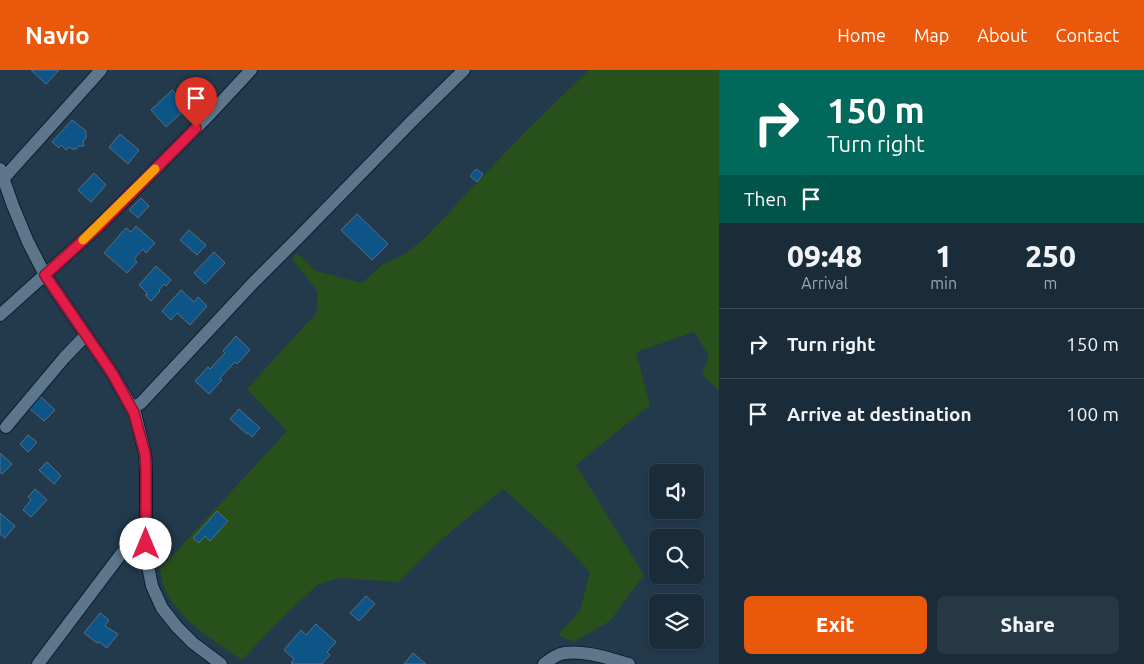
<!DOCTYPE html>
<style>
body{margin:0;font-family:Ubuntu,sans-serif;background:#273845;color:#f1f3f6;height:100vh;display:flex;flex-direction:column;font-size:19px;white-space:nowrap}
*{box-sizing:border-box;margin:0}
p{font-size:16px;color:#9fa7af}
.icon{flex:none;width:28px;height:28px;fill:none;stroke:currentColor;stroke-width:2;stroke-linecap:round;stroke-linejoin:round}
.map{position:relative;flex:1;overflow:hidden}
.details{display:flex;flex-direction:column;background:#1a2c3a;width:425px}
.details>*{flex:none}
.banner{background:#00695c;color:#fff;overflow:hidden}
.controls{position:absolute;left:649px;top:394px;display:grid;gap:10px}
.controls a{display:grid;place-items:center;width:55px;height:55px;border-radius:8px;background:#1a2c3a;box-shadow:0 2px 8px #0003,0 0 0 1px #384854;font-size:25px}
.pin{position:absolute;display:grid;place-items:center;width:42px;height:42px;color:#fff;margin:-51px -21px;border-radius:50% 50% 50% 0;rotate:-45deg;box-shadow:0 0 5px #0007}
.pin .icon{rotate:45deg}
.me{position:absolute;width:55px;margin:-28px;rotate:0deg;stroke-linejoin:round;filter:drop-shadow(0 0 4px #0008)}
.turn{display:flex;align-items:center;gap:18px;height:105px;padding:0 25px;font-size:22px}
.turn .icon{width:65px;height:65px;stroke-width:2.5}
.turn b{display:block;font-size:35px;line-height:42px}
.then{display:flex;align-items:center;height:48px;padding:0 25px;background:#0003;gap:10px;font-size:19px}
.eta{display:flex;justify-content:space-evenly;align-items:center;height:85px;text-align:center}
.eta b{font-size:30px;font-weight:800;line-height:35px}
.primary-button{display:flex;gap:10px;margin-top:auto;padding:10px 25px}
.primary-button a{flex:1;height:58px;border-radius:8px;background:#ea580c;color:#fff;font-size:20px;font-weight:800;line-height:58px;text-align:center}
.primary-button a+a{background:#273845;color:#f1f3f6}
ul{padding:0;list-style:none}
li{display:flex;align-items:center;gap:15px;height:70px;padding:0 25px;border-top:1px solid #384854}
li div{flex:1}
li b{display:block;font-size:19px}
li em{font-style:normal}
header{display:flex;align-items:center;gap:30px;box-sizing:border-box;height:70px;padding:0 25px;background:#ea580c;color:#fff}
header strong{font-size:24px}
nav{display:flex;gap:28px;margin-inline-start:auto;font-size:18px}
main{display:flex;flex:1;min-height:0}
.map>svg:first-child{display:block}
.green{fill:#28501b}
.building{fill:#0d5586;stroke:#556e83}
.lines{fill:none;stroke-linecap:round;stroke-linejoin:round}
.minor-casing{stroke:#0a2032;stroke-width:14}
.minor{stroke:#5d768b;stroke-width:12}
.route-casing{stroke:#92132f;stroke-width:12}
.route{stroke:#e11d48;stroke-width:9}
.slow{stroke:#f59e0b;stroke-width:9}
</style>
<header>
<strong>Navio</strong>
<nav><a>Home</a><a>Map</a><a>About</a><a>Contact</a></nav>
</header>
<main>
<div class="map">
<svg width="719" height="594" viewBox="0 0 719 594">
<rect width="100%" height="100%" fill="#233a4d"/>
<path class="green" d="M589,0h130v321l-17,-17 7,-18 -15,-24 -58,20 14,53 -74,60 68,110 -34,46 -36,21 -16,-7 22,-25 10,-38 -31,-33 -56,-50 -61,50 -43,43 -60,-4 -22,7 -38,36 -37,39c-28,-20 -67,-41 -79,-76 -1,-4 -2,-10 -3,-15l127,-138 -40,-42 70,-77 1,-20 -26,-33 5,-6 19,18 46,12 21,-19 20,-9 19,-14 103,-109z"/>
<path class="building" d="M31,0h28l-13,14z
M172,20l13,14 -5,4 3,3 -17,16 -15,-17z
M72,50l14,11v7l-3,3 1,5h-5l-3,3h-4l-3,-2 -3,3 -5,-5 -2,3 -7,-6z
M120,64l19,16 -11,14 -19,-17z
M476,99l7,5 -6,8 -7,-6z
M94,103l12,12 -15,17 -13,-12z
M141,128l8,8 -11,12 -9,-8z
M357,144l31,30 -16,16 -31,-30z
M136,156l19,17 -9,10 -3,-4 -9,10 3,3 -10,11 -23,-20 22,-25 5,4z
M189,160l17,15 -9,10 -17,-15z
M214,182l11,11 -20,21 -11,-11z
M156,196l15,14 -5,6 -2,-2 -5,6 1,1 -9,10 -6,-6 3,-1 -9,-9z
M181,220l13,12 4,-5 9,9 -17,19 -13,-12 -6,7 -9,-9z
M236,266l14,14 -13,14 -2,-2 -15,16 2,2 -13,14 -14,-13 13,-14 2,2 15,-16 -2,-2z
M40,326l15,14 -11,11 -15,-13z
M239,339l21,19 -8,9 -4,-4 -1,1 -17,-15z
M28,365l9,7 -9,10 -8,-8z
M0,383l12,11 -10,10 -2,-2z
M47,392l14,14 -7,8 -15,-14z
M35,419l12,11 -16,17 -8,-7 8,-10 -3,-3z
M217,441l11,10 -18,20 -5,-5 -6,7 -6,-5z
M0,443l15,13 -10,12 -5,-4z
M366,526l9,8 -16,17 -9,-8z
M100,543l9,7 -4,6 13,8 -11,14 -8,-6 -2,1 -13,-10z
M316,554l20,18 -9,10 3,3 -8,9h-29l-2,-1 3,-4 -10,-9 17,-20 5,5z
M413,583l13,11h-22z"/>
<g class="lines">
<g class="minor-casing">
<path id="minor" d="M0,99l13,37 15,36 17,33 67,98 23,40 10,41 1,15v87l6,30 10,22 15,19 16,16 28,21
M3,109l98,-109
M0,245l99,-89 111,-112 41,-44
M132,338l9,-5 112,-120 46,-46 114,-117 51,-50
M6,357l58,-69 22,-23
M38,594l83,-110 25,-20
M544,594c5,-4 14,-10 21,-11 20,-3 45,6 64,11"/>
</g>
<use href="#minor" class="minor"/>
</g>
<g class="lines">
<g class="route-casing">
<path id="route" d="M146,474v-75l-1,-15 -11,-41 -22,-40 -67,-98 54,-49 97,-98"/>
</g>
<use href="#route" class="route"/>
<path class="slow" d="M83,170l72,-71"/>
</g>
</svg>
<div class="controls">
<a><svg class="icon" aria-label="sound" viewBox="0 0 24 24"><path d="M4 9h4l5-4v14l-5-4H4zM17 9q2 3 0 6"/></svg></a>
<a><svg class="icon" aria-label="search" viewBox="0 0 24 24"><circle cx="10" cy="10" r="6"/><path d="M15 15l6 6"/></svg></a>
<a><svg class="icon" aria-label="layers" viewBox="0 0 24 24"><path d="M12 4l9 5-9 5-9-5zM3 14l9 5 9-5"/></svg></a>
</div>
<div class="pin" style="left:196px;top:58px;background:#d93025"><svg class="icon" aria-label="arrive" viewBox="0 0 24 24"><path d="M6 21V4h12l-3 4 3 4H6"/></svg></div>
<svg class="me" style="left:146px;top:474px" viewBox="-20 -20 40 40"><circle r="19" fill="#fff"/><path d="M0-13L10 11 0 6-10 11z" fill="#e11d48"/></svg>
</div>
<section class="details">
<div class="banner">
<div class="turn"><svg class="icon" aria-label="right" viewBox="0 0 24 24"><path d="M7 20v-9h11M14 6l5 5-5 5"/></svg><div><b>150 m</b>Turn right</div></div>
<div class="then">Then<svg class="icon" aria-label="arrive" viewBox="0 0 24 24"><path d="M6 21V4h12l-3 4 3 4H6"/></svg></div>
</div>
<div class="eta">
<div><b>09:48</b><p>Arrival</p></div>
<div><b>1</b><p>min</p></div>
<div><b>250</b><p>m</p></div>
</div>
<ul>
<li><svg class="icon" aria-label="right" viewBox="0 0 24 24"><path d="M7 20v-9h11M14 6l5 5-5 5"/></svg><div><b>Turn right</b></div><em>150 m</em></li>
<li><svg class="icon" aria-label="arrive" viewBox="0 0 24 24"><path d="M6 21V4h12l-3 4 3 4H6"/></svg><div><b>Arrive at destination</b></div><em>100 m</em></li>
</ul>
<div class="primary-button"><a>Exit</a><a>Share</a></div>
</section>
</main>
